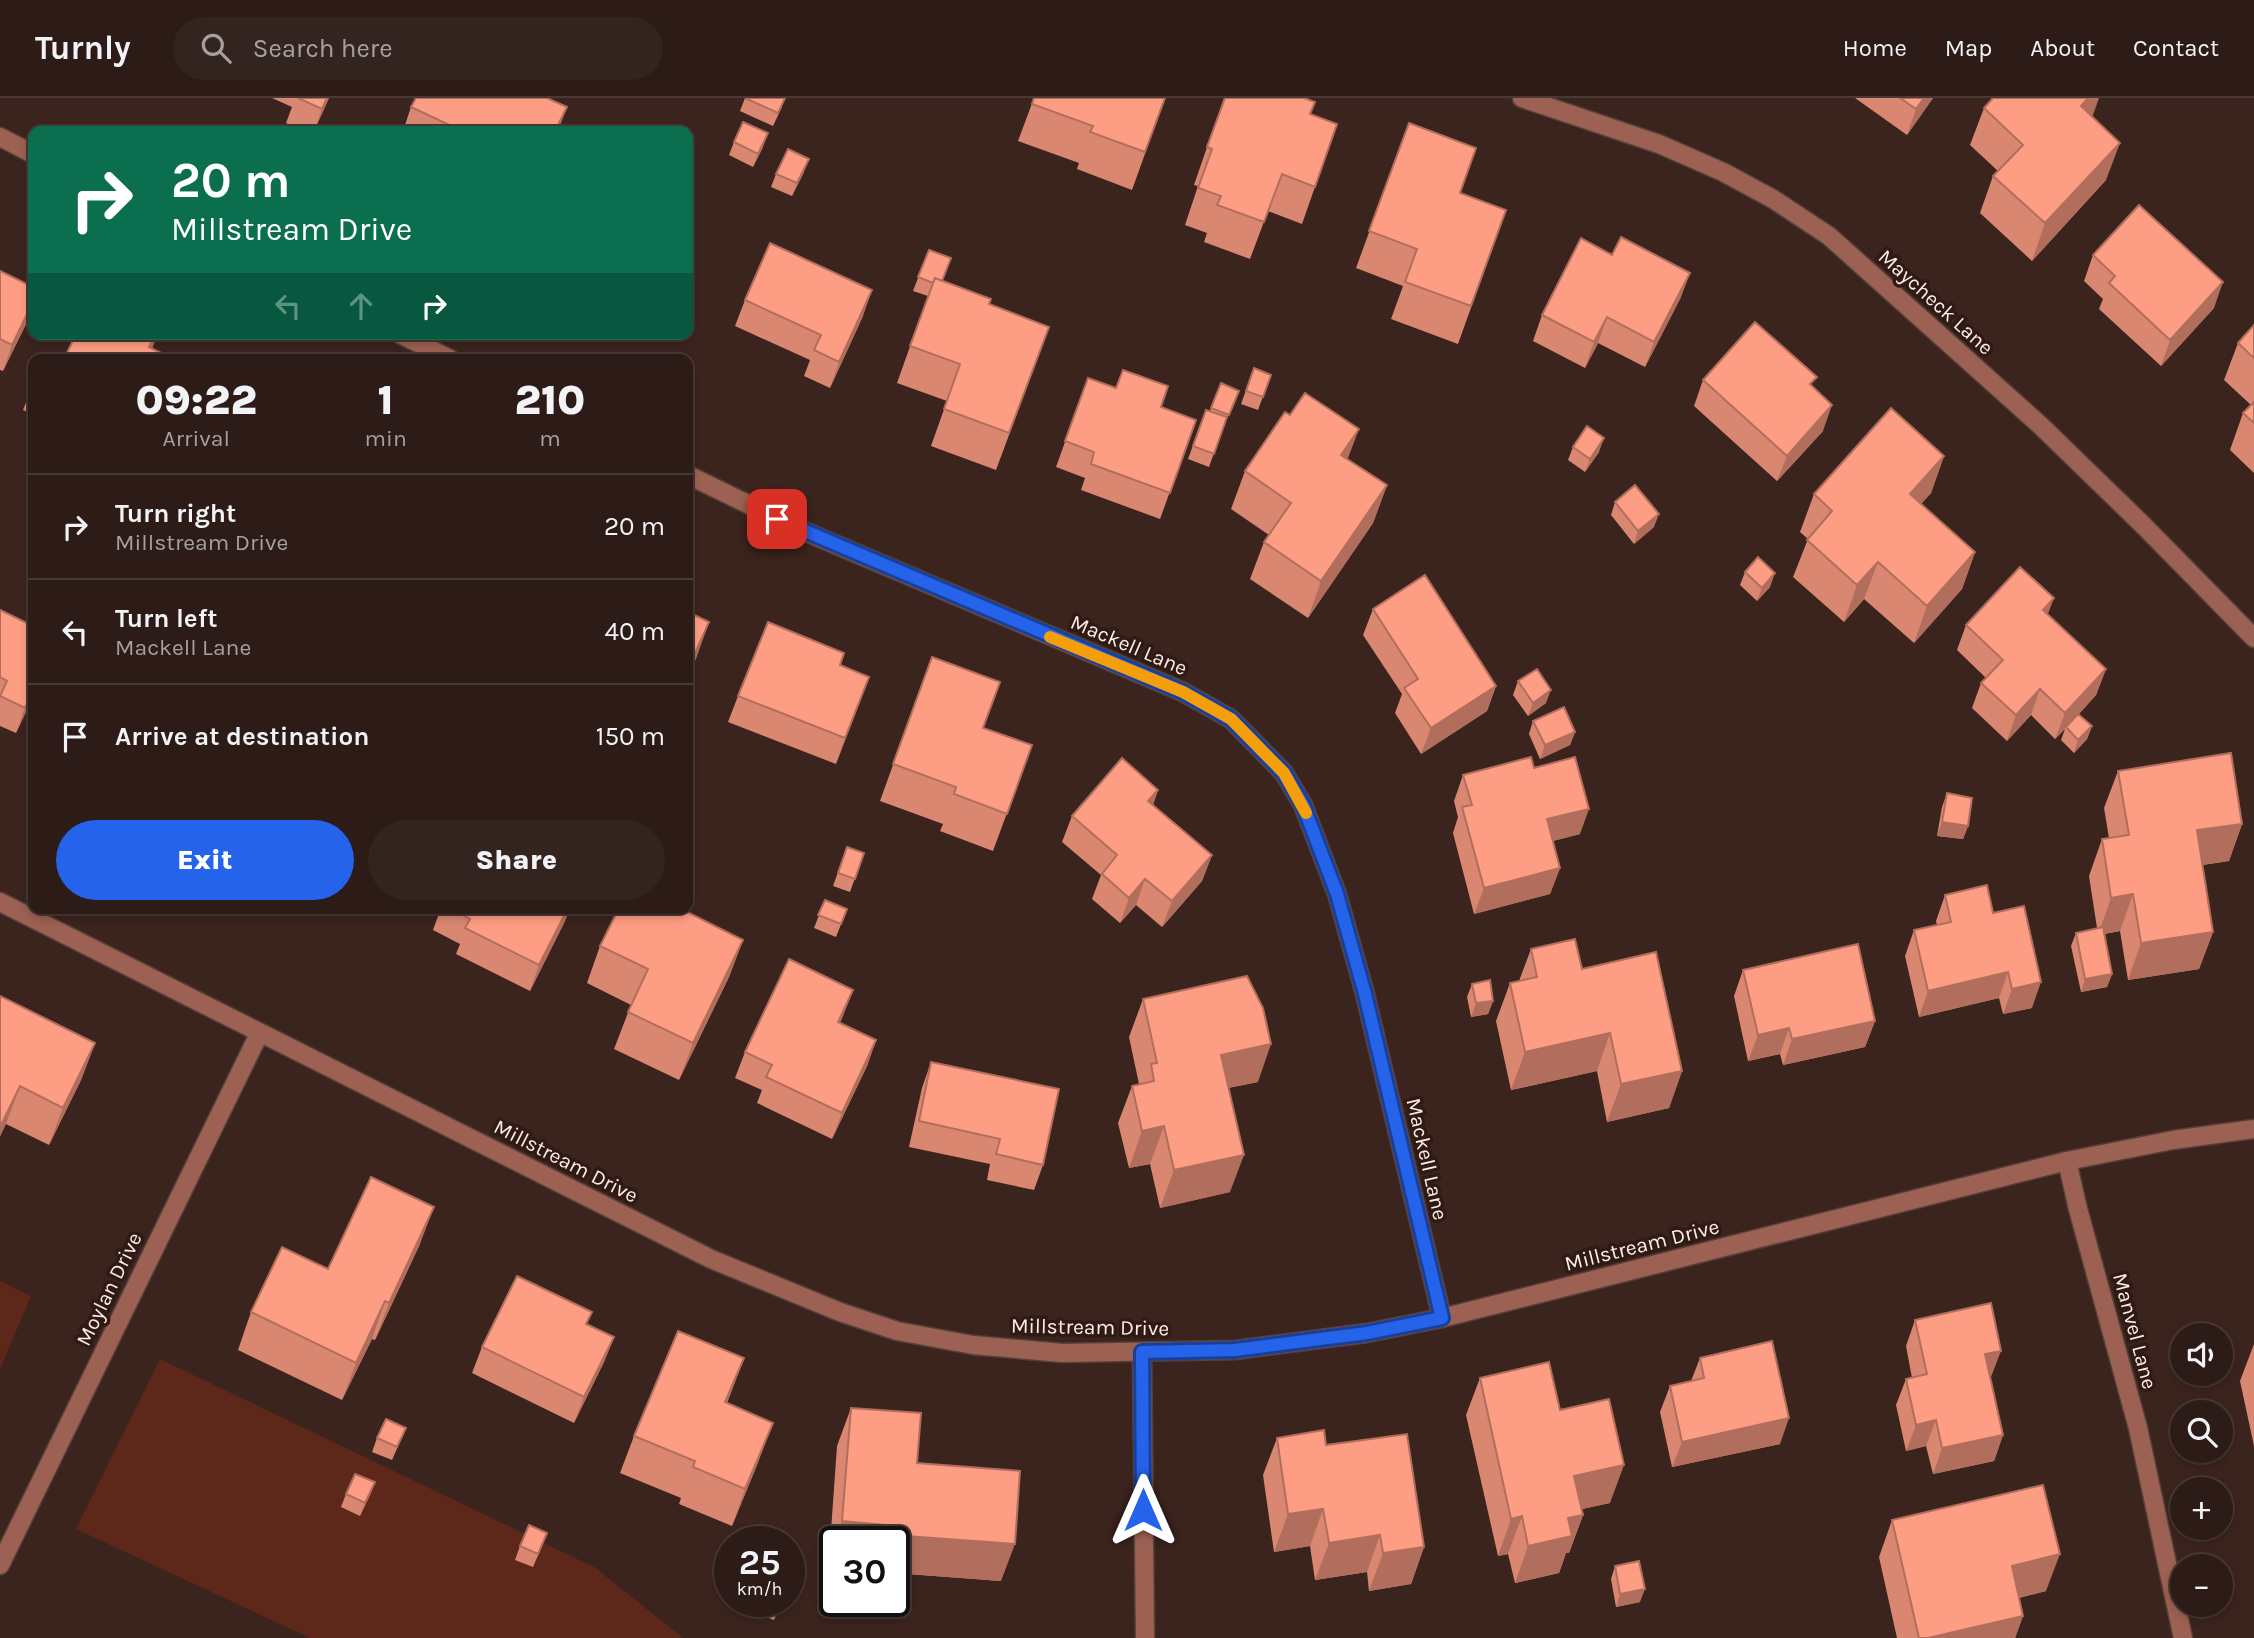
<!DOCTYPE html>
<meta charset="utf-8">
<style>
body{margin:0;font-family:Karla,sans-serif;background:#34241f;color:#f1f3f6;height:100vh;display:flex;flex-direction:column;font-size:26px;white-space:nowrap}
*{box-sizing:border-box;margin:0}
p{font-size:23px;color:#a6a1a1}
.icon{flex:none;width:38px;height:38px;fill:none;stroke:currentColor;stroke-width:2;stroke-linecap:round;stroke-linejoin:round}
.map{position:relative;flex:1;overflow:hidden}
.drawer{position:absolute;left:28px;top:256px;width:665px;height:560px;display:flex;flex-direction:column;background:#2c1b16;border-radius:14px;box-shadow:0 4px 10px #0003,0 0 0 2px #483935}
.drawer>*{flex:none}
.guide{position:absolute;left:28px;top:28px;width:665px;height:214px;border-radius:14px;box-shadow:0 4px 10px #0003,0 0 0 2px #483935;background:#0b6e4f;color:#fff;overflow:hidden}
.buttons{position:absolute;left:2170px;top:1225px;display:grid;gap:14px}
.buttons a{display:grid;place-items:center;width:63px;height:63px;border-radius:50%;background:#2c1b16;box-shadow:0 4px 10px #0003,0 0 0 2px #483935;font-size:35px}
.speed{position:absolute;left:714px;top:1428px;display:flex;gap:14px;font-size:35px;font-weight:700;text-align:center}
.speed>*{display:grid;place-content:center;width:91px;height:91px;border-radius:50%;background:#2c1b16;box-shadow:0 4px 10px #0003,0 0 0 2px #483935;line-height:1}
.speed small{font-size:18px;font-weight:400}
.speed .limit{border:4px solid #111;border-radius:10px;background:#fff;color:#111}
.pin{position:absolute;display:grid;place-items:center;width:60px;height:60px;color:#fff;margin:-30px;border-radius:14px;box-shadow:0 4px 10px #0006}
.me{position:absolute;width:77px;margin:-38px;rotate:0deg;stroke-linejoin:round;filter:drop-shadow(0 0 5px #0008)}
.turn{display:flex;align-items:center;gap:24px;height:147px;padding:0 28px;font-size:32px}
.turn .icon{width:91px;height:91px;stroke-width:2.5}
.turn b{display:block;font-size:49px;line-height:60px}
.lanes{display:flex;align-items:center;height:66px;padding:0 28px;background:#0003;justify-content:center;gap:35px;direction:ltr}
.lanes .off{opacity:.35}
.eta{display:flex;justify-content:space-evenly;align-items:center;height:119px;text-align:center}
.eta b{font-size:42px;font-weight:800;line-height:49px}
.action{display:flex;gap:14px;margin-top:auto;padding:14px 28px}
.action a{flex:1;height:80px;border-radius:42px;background:#2563eb;color:#fff;font-size:28px;font-weight:800;line-height:80px;text-align:center}
.action a+a{background:#34241f;color:#f1f3f6}
ul{padding:0;list-style:none}
li{display:flex;align-items:center;gap:21px;height:105px;padding:0 28px;border-top:2px solid #483935}
li div{flex:1}
li b{display:block;font-size:26px}
li em{font-style:normal}
header{display:flex;align-items:center;gap:42px;box-sizing:border-box;height:98px;padding:0 35px;background:#2c1b16;border-bottom:2px solid #483935}
header strong{font-size:33px}
nav{display:flex;gap:38px;margin-inline-start:auto;font-size:24px}
.search{width:490px;height:63px;background:#34241f;display:flex;align-items:center;gap:18px;box-sizing:border-box;padding:0 24px;border-radius:38px;color:#a6a1a1;font-size:26px}
.map>svg:first-child{display:block}
.green{fill:#5d271a}
.lines{fill:none;stroke-linecap:round;stroke-linejoin:round}
.minor-casing{stroke:#564039;stroke-width:21}
.tertiary-casing{stroke:#564039;stroke-width:21}
.minor{stroke:#9c6152;stroke-width:18}
.tertiary{stroke:#9c6152;stroke-width:18}
.wall{fill:#da8772}
.shaded-wall{fill:#b16e5c}
.building{fill:#fd9d84;stroke:#b16e5c;stroke-width:2}
.route-casing{stroke:#184099;stroke-width:18}
.route{stroke:#2563eb;stroke-width:12}
.slow{stroke:#f59e0b;stroke-width:12}
.labels{text-anchor:middle;stroke-width:7;stroke-linejoin:round;paint-order:stroke}
.street-label{font-size:21px;fill:#fdede8;stroke:#301a14}
</style>
<header>
<strong>Turnly</strong>
<div class="search"><svg class="icon" aria-label="search" viewBox="0 0 24 24"><circle cx="10" cy="10" r="6"/><path d="M15 15l6 6"/></svg>Search here</div>
<nav><a>Home</a><a>Map</a><a>About</a><a>Contact</a></nav>
</header>
<div class="map">
<svg width="2254" height="1540" viewBox="0 0 2254 1540">
<rect width="100%" height="100%" fill="#3b241d"/>
<path class="green" d="M0,1183l31,15 -31,73z
M160,1261l434,208 89,71h-373l-234,-109z"/>
<g class="lines">
<g class="minor-casing">
<path id="minor" d="M1522,0l137,46 64,28 50,27 56,37 211,189 104,101 110,112
M0,39l33,17
M400,236l50,25
M688,377l111,54 384,163 48,27 53,54 19,32 34,89 28,100 77,324
M2067,1063l11,48 60,219 45,210
M1142,1254l3,286"/>
</g>
<g class="tertiary-casing">
<path id="tertiary" d="M0,804l711,357 129,53 57,19 76,14 89,8 173,-3 132,-17 75,-15 625,-157 106,-21 81,-11
M0,1467l259,-531"/>
</g>
<use href="#minor" class="minor"/>
<use href="#tertiary" class="tertiary"/>
</g>
<path class="wall" d="M272,0h57l-15,33h-10l-18,-8 6,-16z
M745,0l37,9 -9,19 -33,-15z
M1034,0h131l-33,92 -55,-21 2,-6 -61,-22z
M1224,0l86,16 27,10 -35,100 -34,-13 -18,48 -46,-17 3,-9 -22,-8 13,-39 -4,-1z
M1855,0h78l-26,37z
M411,9l147,24h-155z
M1984,10l109,7 -1,1 14,64 -74,81 -52,-48 13,-37 5,-5 -28,-26z
M1409,25l51,70 46,17 -48,134 -67,-25 12,-33 -47,-18z
M734,44l29,5 -10,20 -24,-12z
M804,74l-12,24 -21,-9 5,-13z
M929,152l13,31 47,23 60,23 -53,143 -65,-24 16,-45 -50,-18 31,-87 -15,-5z
M1612,157l78,18 -10,26 -35,68 -47,-24 -13,25 -52,-27 9,-26z
M2093,157l121,53 -53,58 -62,-57 4,-10 -19,-18z
M0,173l33,16v19l-3,10 -27,55 -3,-1z
M745,202l118,16 -33,72 -26,-12 6,-16 -75,-34z
M2254,227v148l-24,-23 13,-37 8,-8 -27,-25 14,-37z
M1254,270l17,7 -13,35 -17,-6z
M1088,280l73,29 35,13 -36,99 -79,-29 4,-12 -29,-11z
M1703,282l110,7 10,44 -46,50 -83,-75z
M1221,285l18,8 -16,37 -14,39 -21,-8 18,-49 4,1z
M33,287v30l-10,-5z
M1573,349l26,5 -14,20 -17,-12z
M1944,358l-13,37 -10,11 54,48 -13,37 -48,54 -50,-44 -20,23 -51,-45 15,-38 -8,-7 14,-38z
M1347,361l40,26 -14,38 -65,95 -58,-39 14,-37 5,-7 -38,-26 14,-38z
M1615,404l39,25 -20,17 -23,-29z
M1745,474l25,15 -13,14 -17,-16z
M1373,511l123,77 -9,25 -66,43 -26,-41 7,-19 -39,-59z
M0,512l33,16v71l-17,36 -16,-7z
M2048,517l58,54 -10,26 -17,19 13,12 -5,13 -13,14 -13,-13 4,-11 -10,10 -24,-24 -24,26 -35,-33 9,-25 5,-5 -29,-28 9,-25z
M932,559l51,71 49,17 -39,106 -53,-20 3,-7 -63,-23z
M840,567l29,12 -33,87 -108,-42 10,-26z
M1518,583l28,22 -18,13 -15,-21z
M1533,623l42,11 -5,13 -30,14 -11,-25z
M1534,670l46,66 -27,7 7,27 -10,26 -76,20 -21,-81 5,-16 -4,-16 9,-26z
M2118,673l124,53 -13,37 -27,4 11,67 -14,37 -71,11 -8,-49 -16,3 8,40 -5,13 -26,5 -10,-46 5,-13 21,-5 -8,-52 13,-37 7,-1 -5,-30z
M1158,692l-5,15 59,50 -10,26 -40,46 -26,-22 -16,18 -28,-24 9,-24 -39,-33 10,-26z
M1947,695l21,33 -5,13 -26,-3 5,-29z
M847,749l17,6 -14,39 -17,-6z
M1945,797l48,18 39,95 -29,6 -4,-16 -80,19 -14,-61 9,-26 23,-5 -1,-4z
M825,802l22,9 -11,28 -22,-9z
M441,810h129l-5,13 -35,70 -74,-37 4,-10 -27,-14z
M685,813l58,29 -14,37 -50,103 -65,-31 17,-44 -44,-22 13,-37z
M1531,851l51,20 100,102 -13,37 -62,14 -10,-51 -86,19 -15,-69 14,-38 9,-2z
M1743,872l132,51 -10,26 -82,18 -3,-11 -32,7 -14,-65z
M1472,886l21,17 -5,13 -17,3 -4,-20z
M853,892l-13,33 36,17 -9,26 -35,73 -75,-36 5,-13 -27,-12 10,-26z
M0,898l95,47 -14,37 -32,65 -43,-21z
M1143,901l115,83 -30,6 2,104 -70,16 -10,-44 -21,4 -11,-45 14,-37 7,-2 -10,-47z
M931,964l112,103 -9,25 -47,-10 3,-16 -81,-17 13,-59z
M420,1146l-45,96 -3,-1 -30,61 -104,-50 13,-38 77,-43z
M1915,1222l76,57h-1l13,58 -9,26 -61,13 -7,-28 -20,5 -10,-46 10,-26 6,-1 -6,-32z
M587,1226l27,13 -10,25 -30,61 -102,-50 10,-26z
M2254,1246v102l-14,-65z
M744,1260l-17,45 32,57 -27,66 -53,-22 2,-6 -61,-25 14,-37z
M1700,1260l80,86 -108,23 -12,-55 10,-26 21,-5z
M1480,1280l80,32 50,93 -29,6 2,6 -14,38h-3l-7,20 -44,10 -7,-29 -10,2 -32,-141z
M851,1310l66,55 84,118 -107,-8v-31h-59v17h-6l8,-113z
M406,1330l-14,32 -20,-8 5,-14z
M1277,1340l49,7 98,102 -13,37 -42,7 -2,-19 -52,8 -5,-34 -36,6 -11,-77z
M375,1384l-5,13 -10,21 -19,-9 5,-13z
M1892,1422l154,71 -27,7 4,18 -8,22h-118l-18,-81z
M520,1448h22l-9,21 -18,-7z
M1615,1468l25,36 -24,5 -5,-28z
M752,1503h29l-7,19 -25,-9z"/>
<path class="shaded-wall" d="M327,0h2l-15,33 8,-22z
M1924,0h9l-26,37 9,-26z
M2088,0h11l-6,17 -26,28 14,-37z
M567,9l-9,24h-3z
M768,35l-5,14 -10,20 5,-13z
M2120,45l-14,37 -74,81 13,-38z
M809,61l-5,13 -12,24 5,-13z
M1690,175l-10,26 -35,68 9,-25z
M2223,184l-9,26 -53,58 9,-26z
M872,192l-9,26 -33,72 9,-26z
M33,204v4l-3,10 -27,55 9,-26z
M1607,219l-9,26 -13,25 9,-26z
M155,236h3l-10,25 1,-12z
M1832,307l-9,26 -46,50 10,-25z
M1359,331l-14,37 -4,-11z
M1604,340l-5,14 -14,20 5,-13z
M1944,358l-13,37 -35,38 14,-37z
M1387,387l-14,38 -65,95 13,-37z
M1659,416l-5,13 -20,17 4,-13z
M1975,454l-13,37 -48,54 13,-37z
M1878,464l-14,37 -20,23 13,-37z
M1775,475l-5,14 -13,14 5,-13z
M2054,500l-10,26 -1,-14z
M709,524l-13,37 -8,17v-7z
M2106,571l-10,26 -41,44 10,-26z
M869,579l-9,25 -24,62 9,-26z
M1496,588l-9,25 -66,43 10,-26z
M2040,591l-9,26 -24,26 9,-26z
M1551,592l-5,13 -18,13 5,-13z
M33,593v6l-17,36 9,-25z
M2092,628l-5,13 -13,14 4,-13z
M1575,634l-5,13 -30,14 5,-14z
M1158,692l-9,26 -1,-15z
M1589,711l-9,25 -43,11 10,-26z
M1942,724l26,4 -5,13 -26,-3z
M2242,726l-13,37 -46,7 14,-38z
M1212,757l-10,26 -40,46 10,-26z
M1560,770l-10,26 -76,20 10,-26z
M1145,781l-9,26 -16,18 9,-25z
M2133,796l-13,37 -22,4 13,-37z
M568,810h2l-5,13 -35,70 9,-26z
M2213,834l-14,37 -71,11 13,-37z
M743,842l-14,37 -50,103 14,-37z
M2008,874l-9,26 -80,19 9,-26z
M2112,876l-5,13 -26,5 4,-13z
M2041,884l-9,26 -29,6 9,-25z
M853,892l-10,26 -15,32 10,-26z
M1493,903l-5,13 -17,3 5,-14z
M1875,923l-10,26 -82,18 9,-26z
M1789,930l-9,26 -32,7 10,-26z
M1610,935l-13,38 -86,19 14,-38z
M876,942l-9,26 -35,73 10,-26z
M95,945l-14,37 -32,65 14,-37z
M1271,946l-13,38 -51,10 14,-37z
M1682,973l-13,37 -62,14 14,-38z
M20,988l-14,38 -6,13v-10z
M1164,1028l-14,38 -21,4 13,-37z
M1244,1057l-14,37 -70,16 14,-38z
M434,1109l-14,37 -45,96 14,-37z
M385,1203l-13,38 -30,61 14,-37z
M614,1239l-10,25 -30,61 10,-26z
M2001,1253l-10,26 -15,3 9,-26z
M744,1260l-14,37 -18,45 13,-38z
M1789,1320l-9,26 -108,23 10,-25z
M1936,1322l-10,26 -20,5 10,-26z
M773,1325l-14,37 -27,66 13,-37z
M2003,1337l-9,26 -61,13 9,-26z
M1624,1367l-14,38 -50,11 14,-38z
M375,1384l-5,13 -10,21 5,-13z
M1323,1411l-13,37 -36,6 14,-38z
M1583,1417l-14,38h-3l-7,20 -44,10 13,-37 40,-28z
M1522,1418l-14,38 -10,2 13,-37z
M842,1423l65,6 -13,36v-21h-59z
M1380,1437l-13,37 -52,8 14,-37z
M906,1438l109,8 -14,37 -107,-8v-4z
M835,1444v17h-6z
M1424,1449l-13,37 -42,7 14,-38z
M2060,1456l-14,37 -48,12 14,-37z
M1645,1491l-5,13 -24,5 4,-13z
M2023,1518l-8,22h-87z"/>
<path class="building" d="M298,0h29l-5,11z
M416,0h131l20,9 -12,24h-93l-51,-24z
M745,0h40l-7,15z
M1034,0h131l-20,54 -55,-20 3,-6 -61,-22z
M1225,0h79l11,4 -5,12 27,10 -22,63 -33,-13 -18,48 -47,-17 4,-9 -23,-8 14,-39 -5,-2z
M1900,0h24l-8,11z
M1993,0h95l-7,8 39,37 -75,80 -52,-47 30,-31 -39,-37z
M743,24l25,11 -10,21 -24,-12z
M1409,25l67,25 -16,45 46,17 -35,96 -66,-24 12,-33 -48,-18z
M602,29l8,4h-10z
M788,51l21,10 -12,24 -21,-9z
M2139,107l84,77 -53,58 -61,-57 6,-7 -22,-21z
M1621,139l69,36 -36,69 -47,-25 -13,25 -52,-27 39,-77 31,17z
M770,145l102,47 -33,72 -25,-12 7,-15 -76,-35z
M929,152l22,8 -9,23 -7,-3 -2,5 -15,-6z
M0,173l33,16v15l-21,43 -12,-6z
M935,180l56,21 -2,5 60,23 -40,106 -65,-24 16,-45 -50,-18z
M1755,224l62,55 -7,7 22,21 -45,51 -84,-76z
M2254,227v33l-16,-15z
M76,236h79l-6,13 24,12h-109z
M1254,270l17,7 -8,22 -17,-6z
M1123,272l45,16 -7,21 35,13 -26,73 -79,-29 3,-12 -29,-11 23,-63 28,10z
M1221,285l18,8 -10,24 -18,-7z
M33,287v15l-5,-3z
M1305,295l54,36 -18,26 46,30 -66,96 -57,-39 27,-39 -46,-32 40,-59 5,3z
M2254,304v21l-11,-10z
M1891,310l53,48 -34,38 65,58 -48,54 -49,-44 -21,23 -50,-45 25,-29 -18,-17z
M1206,312l21,7 -13,37 -21,-8z
M1587,328l17,12 -14,21 -17,-12z
M1635,387l24,29 -21,17 -23,-29z
M1758,459l17,16 -13,15 -17,-16z
M2020,469l34,31 -11,12 63,59 -41,44 -25,-24 -24,26 -35,-32 22,-23 -37,-35z
M1425,477l71,111 -65,42 -27,-40 14,-9 -45,-70z
M0,512l33,16v65l-8,17 -25,-12 7,-15 -7,-4z
M688,514l21,10 -21,47z
M768,524l76,31 -4,12 29,12 -24,61 -107,-42z
M932,559l68,25 -17,46 49,17 -25,69 -53,-20 2,-7 -63,-23z
M1537,571l14,21 -18,13 -15,-22z
M1564,609l11,25 -30,13 -12,-24z
M2078,616l14,12 -14,14 -12,-13z
M2231,655l11,71 -45,6 16,102 -72,11 -8,-49 -22,4 -9,-59 27,-4 -11,-64z
M1531,659l3,11 41,-11 14,52 -42,10 13,49 -76,20 -22,-81 10,-2 -9,-30z
M1122,660l36,32 -10,11 64,54 -40,46 -27,-22 -16,19 -27,-24 15,-19 -45,-39z
M1947,695l25,5 -4,28 -26,-4z
M847,749l17,6 -9,26 -17,-6z
M1987,787l6,28 31,-7 17,76 -29,7 -4,-17 -80,19 -14,-61 37,-8 -6,-27z
M825,802l22,9 -6,15 -23,-9z
M450,810h118l-29,57 -74,-37 5,-9z
M619,810h67l-1,3 58,29 -50,103 -65,-31 20,-43 -48,-23z
M2103,829l9,47 -27,5 -9,-46z
M1575,841l7,30 74,-17 26,119 -61,13 -11,-51 -85,19 -15,-69 27,-6 -6,-28z
M1858,846l17,77 -83,18 -3,-11 -31,7 -15,-65z
M789,861l64,31 -15,32 38,18 -34,73 -76,-36 6,-12 -27,-13z
M1247,878l16,32 8,36 -50,11 23,100 -70,15 -10,-44 -22,5 -10,-45 22,-5 -3,-17 6,-1 -14,-64z
M1490,882l3,21 -17,2 -4,-19z
M0,898l95,47 -32,65 -43,-22 -20,41z
M931,964l128,27 -16,76 -47,-11 4,-15 -81,-18z
M371,1079l63,30 -45,96 -4,-2 -29,62 -105,-51 31,-65 46,22z
M517,1178l75,36 -6,12 28,13 -30,60 -102,-50z
M1991,1205l10,48 -16,3 18,81 -61,13 -6,-28 -20,5 -10,-46 21,-5 -12,-54z
M678,1233l66,27 -19,44 48,21 -28,66 -52,-22 2,-6 -61,-25z
M1772,1243l17,77 -107,24 -12,-56 34,-8 -4,-20z
M1549,1264l11,48 49,-11 15,66 -50,11 9,39 -15,3 4,18 -44,10 -6,-30 -11,3 -31,-141z
M851,1310l70,5 -4,50 103,8 -5,73 -109,-8 1,-9 -65,-6z
M386,1321l20,9 -9,19 -20,-9z
M1324,1332l2,15 81,-11 17,113 -41,6 -3,-18 -51,8 -6,-34 -35,5 -11,-76z
M355,1376l20,8 -10,21 -19,-9z
M2043,1387l17,69 -48,12 11,50 -95,22h-9l-27,-118z
M529,1427l18,8 -9,21 -18,-8z
M1639,1463l6,28 -25,5 -5,-28z
M764,1503h17l-2,6z"/>
<g class="lines">
<g class="route-casing">
<path id="route" d="M777,421l406,173 48,27 53,54 19,32 34,89 28,100 77,324 -75,15 -132,17 -93,2 1,158"/>
</g>
<use href="#route" class="route"/>
<path class="slow" d="M1050,539l133,55 48,27 53,54 22,40"/>
</g>
<g class="labels">
<g class="street-label">
<text transform="translate(1936 204) rotate(42)" y="7">Maycheck Lane</text>
<text transform="translate(1129 547) rotate(23)" y="7">Mackell Lane</text>
<text transform="translate(1427 1061) rotate(77)" y="7">Mackell Lane</text>
<text transform="translate(566 1063) rotate(27)" y="7">Millstream Drive</text>
<text transform="translate(1642 1147) rotate(-14)" y="7">Millstream Drive</text>
<text transform="translate(109 1191) rotate(-64)" y="7">Moylan Drive</text>
<text transform="translate(1090 1229) rotate(1)" y="7">Millstream Drive</text>
<text transform="translate(2135 1233) rotate(75)" y="7">Manvel Lane</text>
</g>
</g>
</svg>
<div class="buttons">
<a><svg class="icon" aria-label="sound" viewBox="0 0 24 24"><path d="M4 9h4l5-4v14l-5-4H4zM17 9q2 3 0 6"/></svg></a>
<a><svg class="icon" aria-label="search" viewBox="0 0 24 24"><circle cx="10" cy="10" r="6"/><path d="M15 15l6 6"/></svg></a>
<a>+</a>
<a>−</a>
</div>
<div class="speed"><div>25<small>km/h</small></div><div class="limit">30</div></div>
<div class="pin" style="left:777px;top:421px;background:#d93025"><svg class="icon" aria-label="arrive" viewBox="0 0 24 24"><path d="M6 21V4h12l-3 4 3 4H6"/></svg></div>
<svg class="me" style="left:1143px;top:1412px" viewBox="-20 -20 40 40"><path d="M0-17L14 15 0 8-14 15z" fill="#2563eb" stroke="#fff" stroke-width="4"/></svg>
<div class="guide">
<div class="turn"><svg class="icon" aria-label="right" viewBox="0 0 24 24"><path d="M7 20v-9h11M14 6l5 5-5 5"/></svg><div><b>20 m</b>Millstream Drive</div></div>
<div class="lanes"><svg class="icon off" aria-label="left" viewBox="0 0 24 24"><path d="M17 20v-9H6M10 6l-5 5 5 5"/></svg><svg class="icon off" aria-label="ahead" viewBox="0 0 24 24"><path d="M12 20V5M6 11l6-6 6 6"/></svg><svg class="icon" aria-label="right" viewBox="0 0 24 24"><path d="M7 20v-9h11M14 6l5 5-5 5"/></svg></div>
</div>
<section class="drawer">
<div class="eta">
<div><b>09:22</b><p>Arrival</p></div>
<div><b>1</b><p>min</p></div>
<div><b>210</b><p>m</p></div>
</div>
<ul>
<li><svg class="icon" aria-label="right" viewBox="0 0 24 24"><path d="M7 20v-9h11M14 6l5 5-5 5"/></svg><div><b>Turn right</b><p>Millstream Drive</p></div><em>20 m</em></li>
<li><svg class="icon" aria-label="left" viewBox="0 0 24 24"><path d="M17 20v-9H6M10 6l-5 5 5 5"/></svg><div><b>Turn left</b><p>Mackell Lane</p></div><em>40 m</em></li>
<li><svg class="icon" aria-label="arrive" viewBox="0 0 24 24"><path d="M6 21V4h12l-3 4 3 4H6"/></svg><div><b>Arrive at destination</b></div><em>150 m</em></li>
</ul>
<div class="action"><a>Exit</a><a>Share</a></div>
</section>
</div>
